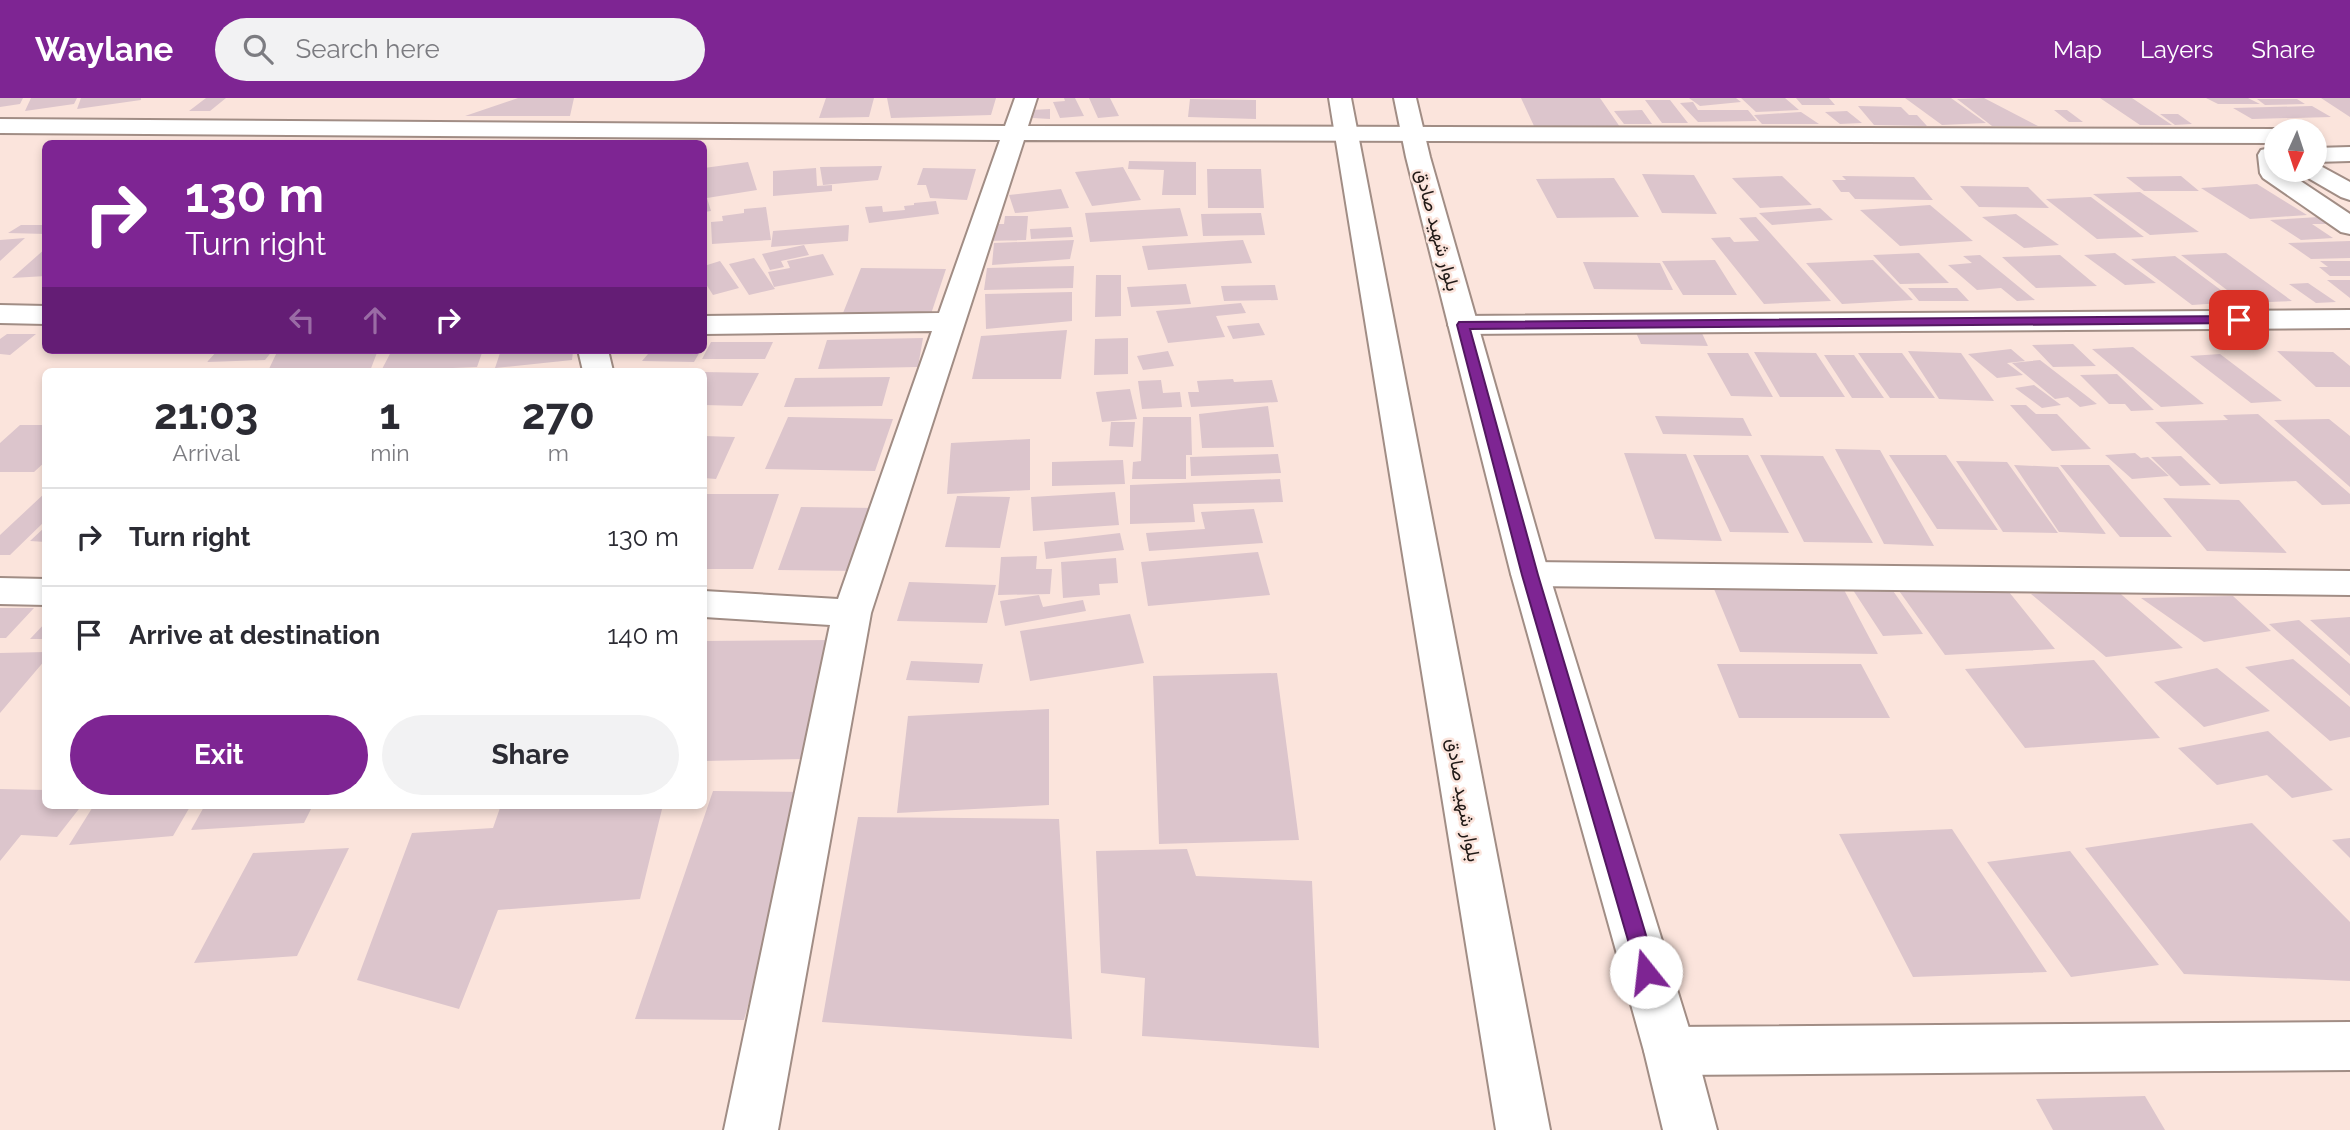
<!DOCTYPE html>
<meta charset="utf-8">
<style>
body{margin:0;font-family:Raleway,Vazirmatn,sans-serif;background:#f2f2f3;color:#2b2b33;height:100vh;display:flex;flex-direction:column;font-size:26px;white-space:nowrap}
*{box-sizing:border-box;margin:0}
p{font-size:23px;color:#7c7c81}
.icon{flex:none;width:38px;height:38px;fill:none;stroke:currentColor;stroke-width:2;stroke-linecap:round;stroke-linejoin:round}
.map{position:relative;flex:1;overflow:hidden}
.panel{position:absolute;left:42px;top:270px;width:665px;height:441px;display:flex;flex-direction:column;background:#fff;border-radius:10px;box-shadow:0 4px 10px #0003}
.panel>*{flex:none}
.top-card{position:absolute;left:42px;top:42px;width:665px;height:214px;border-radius:10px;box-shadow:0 4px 10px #0003;background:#7e2593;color:#fff;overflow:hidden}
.needle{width:46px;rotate:183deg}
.buttons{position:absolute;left:2264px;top:21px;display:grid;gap:14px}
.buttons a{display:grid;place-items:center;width:63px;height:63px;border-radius:50%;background:#fff;box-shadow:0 4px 10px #0003;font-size:35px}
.pin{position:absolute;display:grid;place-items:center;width:60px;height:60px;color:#fff;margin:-30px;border-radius:14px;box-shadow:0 4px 10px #0006}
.me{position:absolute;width:77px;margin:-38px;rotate:344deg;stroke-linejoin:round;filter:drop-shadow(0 0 5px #0008)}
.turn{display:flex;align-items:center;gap:24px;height:147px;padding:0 28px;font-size:32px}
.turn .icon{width:91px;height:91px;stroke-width:2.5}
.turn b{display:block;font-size:49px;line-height:60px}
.lanes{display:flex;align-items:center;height:66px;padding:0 28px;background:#0003;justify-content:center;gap:35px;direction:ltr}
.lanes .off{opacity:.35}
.eta{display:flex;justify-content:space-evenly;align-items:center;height:119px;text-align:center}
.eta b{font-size:42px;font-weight:700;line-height:49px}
.cta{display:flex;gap:14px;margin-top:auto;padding:14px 28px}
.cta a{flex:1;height:80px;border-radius:42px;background:#7e2593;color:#fff;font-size:28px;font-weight:700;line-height:80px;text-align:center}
.cta a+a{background:#f2f2f3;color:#2b2b33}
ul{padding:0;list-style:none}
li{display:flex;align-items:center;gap:21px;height:98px;padding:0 28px;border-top:2px solid #e1e1e2}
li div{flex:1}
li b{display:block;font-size:26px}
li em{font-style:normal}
header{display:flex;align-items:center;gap:42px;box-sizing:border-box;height:98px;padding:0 35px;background:#7e2593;color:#fff}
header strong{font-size:33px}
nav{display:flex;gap:38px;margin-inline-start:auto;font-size:24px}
.search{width:490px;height:63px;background:#f2f2f3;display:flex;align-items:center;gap:18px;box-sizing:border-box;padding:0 24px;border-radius:38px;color:#7c7c81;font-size:26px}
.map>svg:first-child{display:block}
.building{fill:#dcc5cc}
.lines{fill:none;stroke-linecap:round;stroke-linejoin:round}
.minor-casing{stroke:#a18d85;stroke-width:4}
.major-casing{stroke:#a18d85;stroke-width:4}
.minor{fill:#fff;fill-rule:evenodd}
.major{fill:#fff;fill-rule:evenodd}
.route{fill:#7e2593;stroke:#521860;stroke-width:2}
.labels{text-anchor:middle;stroke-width:5;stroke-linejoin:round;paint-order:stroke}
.street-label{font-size:19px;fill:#211a17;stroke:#fbe4dc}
</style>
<header>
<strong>Waylane</strong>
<div class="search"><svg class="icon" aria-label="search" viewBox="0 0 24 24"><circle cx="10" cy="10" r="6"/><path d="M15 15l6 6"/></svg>Search here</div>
<nav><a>Map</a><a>Layers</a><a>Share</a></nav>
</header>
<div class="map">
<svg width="2350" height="1032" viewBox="0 0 2350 1032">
<rect width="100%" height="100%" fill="#fbe4dc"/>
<path class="building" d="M0,0h23l-3,6 -20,3z
M31,0h46l-3,6 -49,7z
M81,0h60v2l-64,9z
M206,0h20l-16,13h-21z
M518,0h56l-4,18h-105z
M826,0h48l-5,19 -50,1z
M887,0h109l-5,17 -100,3z
M1064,0h11l9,18 -24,2 -7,-16 12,-1z
M1089,0h21l9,18 -21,2z
M1521,0h79l20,29 -86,-1z
M1689,0h47l5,4 -41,4z
M1741,0h44l14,12 -43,2z
M1796,0h33l6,7h-33z
M1905,0h46l35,25 -44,2z
M1984,0l54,28h-46l-35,-27z
M2100,0h32l40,27h-32z
M2206,0h42l12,6h-42z
M2321,0h29v19z
M1190,1l66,1v19l-68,-2z
M2257,1h40l8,5 -40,1z
M1645,2h25l18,23h-26z
M1693,4l5,8h50l9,11 -59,1 -18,-19z
M1858,8l43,1 8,8h8l10,11 -53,-1z
M2312,8l19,11 -79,2 -19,-11z
M1050,11v10l-17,-1 -1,-8z
M1642,12l10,14h-28l-10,-13z
M2054,12h13l16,12h-14z
M1847,13l15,12 -22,1 -15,-12z
M1801,14l18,12h-57l-8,-9z
M2160,16h18l14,10 -17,1z
M1129,63l67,1v33h-34l2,-25 -36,-1z
M748,64l9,28 -50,8 4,13 -7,1v-44z
M882,68l-4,14 -55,5 -3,-18z
M1123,69l18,33 -49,6 -17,-34z
M816,70l1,18 15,-1v6l-59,5v-25z
M923,70l53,1 -9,31 -37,-2 -4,-13h-9z
M1207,71h54l3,39h-56z
M1642,76l52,1 23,39 -55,-1z
M1782,78l30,29 -52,3 -28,-30z
M1842,78l72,1 19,23 -78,-1 -6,-7h-8l-9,-12h14z
M2181,78l18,15h-55l-18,-14z
M1614,80l25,39 -82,1 -21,-39z
M2257,86l50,31 -57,4 -49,-31z
M1960,88l68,1 21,21 -70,-1z
M1061,91l8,19 -54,5 -6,-18z
M2140,94l59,40 -49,3 -57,-41z
M2091,99l53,40 -47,2 -51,-40z
M936,103l3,13 -70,9 -4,-16 17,-1 1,6 22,-2 -1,-4 10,-1v-2z
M1930,107l43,36 -73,5 -40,-36z
M766,109l5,33 -59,4 -1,-22 12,-1 -1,-5 22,-3v-4z
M1180,110l8,28 -98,6 -5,-29z
M1820,110l13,12 -61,5 -13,-12z
M1261,115l4,22 -62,1 -2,-22z
M2016,116l43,31 -35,3 -42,-31z
M1005,118h23l-2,24 -42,1 3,-17h17z
M1756,119l75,84 -67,3 -53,-66 19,-1 4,5 25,-1 -20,-23z
M2319,119l10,7h-17l21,14 -32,2 -31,-20z
M21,127h25v9l-38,-1z
M849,127l-1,16 -77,6 2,-16z
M1071,129l2,10 -42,2 -1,-10z
M25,140l-25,23v-21z
M1074,142l-4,19 -78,6 2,-22z
M1243,142l9,23 -104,7 -6,-24z
M2350,143v17l-39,1 -23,-16z
M804,147l5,10 -28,6 3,6 -14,3 -8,-16z
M46,150v28l-34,2z
M1919,155l30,30 -49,1 -27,-29z
M2115,155l41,30 -31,2 -41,-30z
M2226,155l66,48 -48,2 -63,-48z
M823,156l11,21 -60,12 -6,-15 22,-4 -3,-7z
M1980,157l55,45 -18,1 -16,-13 -24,2 -29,-25 24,-2 -9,-7z
M2060,157l37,31 -61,2 -34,-31z
M2175,158l62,46 -45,3 -61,-46z
M754,160l21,31 -26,6 -20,-31z
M1715,162l22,35h-54l-21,-34z
M1873,162l40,40 -71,4 -36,-41z
M720,163l19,27 -26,7 -9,-14v-15z
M2320,163h30v15h-20l-11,-9h9z
M1583,164l77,1 13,27 -79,-1z
M1074,168l-1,22 -89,2 3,-22z
M861,170l85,1 -15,45 -88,-1z
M1096,177h25v41l-26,1z
M2327,182h23v18z
M2308,185l28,19 -20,1 -27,-19z
M1186,186l5,20 -60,3 -4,-20z
M1275,187l3,15 -54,1 -3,-15z
M1908,190h49l12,13h-50z
M1072,194v29l-86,8 -1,-35z
M1241,205l5,10 -30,3 9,21 -57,6 -12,-32z
M1259,225l6,12 -32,4 -6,-13z
M1634,230l66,1 8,17 -67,-2z
M1067,232l-6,49h-89l9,-43z
M7,236h29l-26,21 -10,-1v-15z
M923,240l-5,29 -100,2 9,-29z
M1128,240v36l-34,1 1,-36z
M711,244h62l-8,17h-63z
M2073,246l23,22 -43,1 -21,-22z
M2133,249l71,57 -43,3 -69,-58z
M2011,251l14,12 -18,2 16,12 -26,3 -29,-24z
M218,252h55l-8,10 -58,2z
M278,252h100l-8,21h-102z
M392,252h91l-6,17 -96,4z
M501,252l72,2 -1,8 -77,8z
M663,252h38l-7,12 -52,-1 6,-7h12z
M1168,253l6,15 -31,4 -6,-14z
M1908,253l53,2 33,48 -55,-2z
M2277,253l56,1 17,14v21h-34z
M1754,254l62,1 29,44h-65z
M1707,255h41l25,44 -42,-1z
M1858,255h44l33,45h-45z
M2220,256l62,47 -31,2 -61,-47z
M1824,257h30l30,43h-32z
M2040,262l57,44 -17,3 -12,-10 -13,2 -43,-36z
M704,274l55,1 -17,33 -38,-1z
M2117,276l37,36 -23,1 -6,-7h-16l-29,-29z
M890,279l-8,29 -98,1 11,-29z
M1233,281l1,3 38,-2 6,22 -87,5 -3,-15h11l-2,-11z
M1161,282l2,13 17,-1 2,15 -40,2 -4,-28z
M2034,287l27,20 -19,3 -27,-20z
M1130,291l7,30 -35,3 -6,-30z
M2010,307h16l10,9h21l34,35 -39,2z
M1268,308l6,41 -72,1 -3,-34z
M2258,316l92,80v10l-28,1 -26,-24 -76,3 -65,-62 73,-2 -5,-5z
M1655,318l88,2 9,18 -89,-2z
M788,319l105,2 -18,52 -110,-2z
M1143,319h48l1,38h-6v24h-54l1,-17 8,-1z
M2329,321l21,17v51l-76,-67z
M1111,324h24l-2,25 -24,-1z
M20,327h26v36l-12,11h-34v-29z
M704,338l31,1 -19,42 -12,-1z
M1030,341v51l-83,4 4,-51z
M1835,351l45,1 54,96 -50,-2z
M1624,355l62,1 36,87 -67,-2z
M2135,355l6,5 7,-1 21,19 -37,3 -27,-24z
M1278,356l3,19 -90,3 -1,-19z
M1693,357h55l41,78 -59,-1z
M1760,357l63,1 50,87 -69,-1z
M1889,357h57l52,75 -61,-1z
M2181,358l30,29 -31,1 -29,-29z
M1123,362l2,24 -73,2v-24z
M1956,363l51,1 51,71 -55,-1z
M2014,367l44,2 48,67 -47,-2z
M2060,367h49l63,72h-52z
M1280,381l3,23 -90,2 2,18 -65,2v-39z
M46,394v28l-36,35h-10v-20z
M1115,394l4,33 -86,6 -2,-34z
M704,396h75l-26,75h-49z
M957,398l53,1 -10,51 -55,-1z
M2163,400l76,2 48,53 -80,-2z
M801,409l77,1 -19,63 -81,-1z
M1254,411l9,34 -114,8 -3,-18 59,-4 -4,-17z
M46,428v16l-16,-1z
M1120,435l4,17 -78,9 -2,-17z
M1258,454l12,43 -122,11 -7,-44z
M1037,458l-1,13h16l-2,25 -52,1 3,-38z
M1116,460l2,25 -19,1 1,11 -37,3 -2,-36z
M909,484l87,3 -9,38 -90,-2z
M2001,484l54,67 -110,6 -48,-67z
M1712,486l130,2 36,68 -138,-2z
M1889,487l34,49 -40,2 -32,-49z
M2115,491l68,59 -77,9 -75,-63z
M1039,497l4,12 40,-7 3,11 -81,15 -5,-25z
M2233,498l38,35 -67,11 -63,-44z
M0,510h34l-28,30h-6z
M1130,516l14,49 -114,18 -10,-50z
M2350,519v39l-40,-36z
M2299,522l51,44v32l-81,-72z
M46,524v17h-16z
M833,542l-29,119 -100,2v-120z
M46,554v7l-46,54v-60z
M2293,561l57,48v30l-20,4 -85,-74z
M2094,562l66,78 -135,10 -60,-79z
M911,563l72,3 -4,19 -73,-3z
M1717,566h144l29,54h-151z
M2217,570l53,43 -66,16 -50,-45z
M1277,575l22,167 -140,4 -6,-168z
M1049,611v96l-152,8 11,-97z
M2268,633l65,59 -41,8 -25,-23 -50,10 -39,-37z
M0,691l46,1v15h36l-25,32 -36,-2 -21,26z
M713,693l94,1 -63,228 -109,-1z
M94,707h97l-18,31 -104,9z
M205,707h108l-9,18 -113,7z
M501,707h162l-23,94 -142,11 -39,99 -102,-29 55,-147 81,-5z
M858,719l201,2 13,220 -250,-17z
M2252,725l98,99v59l-166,-7 -99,-126z
M1952,731l95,143 -134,5 -74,-143z
M2350,740v20l-18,-18z
M349,750l-52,108 -103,7 59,-110z
M1187,751l9,27 116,5 7,167 -177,-12 3,-58 -44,-5 -5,-122z
M2070,753l89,114 -88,12 -84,-115z
M2145,998l20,34h-112l-17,-31z"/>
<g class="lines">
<g class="minor-casing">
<path id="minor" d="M1015,0h22l-9,28 1249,3 8,2h-8v12l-1253,-3 -153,473 -93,517h-54l106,-505 -126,-8v-26l134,8 94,-268 -228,3v-18l235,-3 61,-173 -1000,-7v-14l1005,7z
M2350,49v14l-35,1v-14z
M2270,50l7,1v21h7l66,44v20l-9,-2 -78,-54 -3,-5 -2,-18 3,-5z
M2315,65l35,19v18l-9,-3 -38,-22 -3,-5h15z
M0,207l46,1v18l-46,-1z
M2350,212v18l-887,6 -10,-3 -5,-6 5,-6 10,-3z
M578,252h30l5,21h-30z
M1530,464l820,9v24l-820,-9 -13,-3 -6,-9 6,-9z
M0,480l46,1v26l-46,-1z
M2350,924v48l-680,5 -18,-7 -8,-17 8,-17 18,-7z"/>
</g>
<g class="major-casing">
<path id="major" d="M1329,0h22l199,1032h-54z
M1394,0h22l14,59 119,417 147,477 21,79h-54l-19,-79 -133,-477 -105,-417z"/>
</g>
<use href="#minor" class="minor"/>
<use href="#major" class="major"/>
</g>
<path class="route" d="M2239,218l6,4 -2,3 -773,6 68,246 119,397 -3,6 -8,3 -7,-3 -117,-403 -65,-250 2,-3z"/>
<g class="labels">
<g class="street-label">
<text transform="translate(1438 132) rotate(75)" y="7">بلوار شهید صادق</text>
<text transform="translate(1464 702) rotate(80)" y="7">بلوار شهید صادق</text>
</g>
</g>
</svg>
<div class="buttons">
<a><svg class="needle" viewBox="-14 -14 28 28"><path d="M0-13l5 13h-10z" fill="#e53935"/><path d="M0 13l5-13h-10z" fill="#7c7c81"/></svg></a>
</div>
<div class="pin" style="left:2239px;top:222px;background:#d93025"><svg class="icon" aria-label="arrive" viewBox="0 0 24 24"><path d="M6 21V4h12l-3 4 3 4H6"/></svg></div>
<svg class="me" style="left:1646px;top:874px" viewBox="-20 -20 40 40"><circle r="19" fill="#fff"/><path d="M0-13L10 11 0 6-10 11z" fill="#7e2593"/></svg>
<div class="top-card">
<div class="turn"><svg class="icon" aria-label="right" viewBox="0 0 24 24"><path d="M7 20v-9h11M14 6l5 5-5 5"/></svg><div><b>130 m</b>Turn right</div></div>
<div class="lanes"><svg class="icon off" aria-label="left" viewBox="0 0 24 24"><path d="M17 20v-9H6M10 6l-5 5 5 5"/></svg><svg class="icon off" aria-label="ahead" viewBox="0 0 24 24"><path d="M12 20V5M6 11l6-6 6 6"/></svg><svg class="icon" aria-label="right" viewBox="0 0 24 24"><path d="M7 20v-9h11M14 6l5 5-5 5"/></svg></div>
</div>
<section class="panel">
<div class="eta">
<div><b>21:03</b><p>Arrival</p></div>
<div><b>1</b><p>min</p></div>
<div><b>270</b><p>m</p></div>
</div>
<ul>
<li><svg class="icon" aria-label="right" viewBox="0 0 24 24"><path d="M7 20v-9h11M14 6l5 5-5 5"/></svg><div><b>Turn right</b></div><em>130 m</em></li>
<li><svg class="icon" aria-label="arrive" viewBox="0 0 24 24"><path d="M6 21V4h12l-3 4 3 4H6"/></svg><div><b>Arrive at destination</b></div><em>140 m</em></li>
</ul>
<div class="cta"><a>Exit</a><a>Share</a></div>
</section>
</div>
